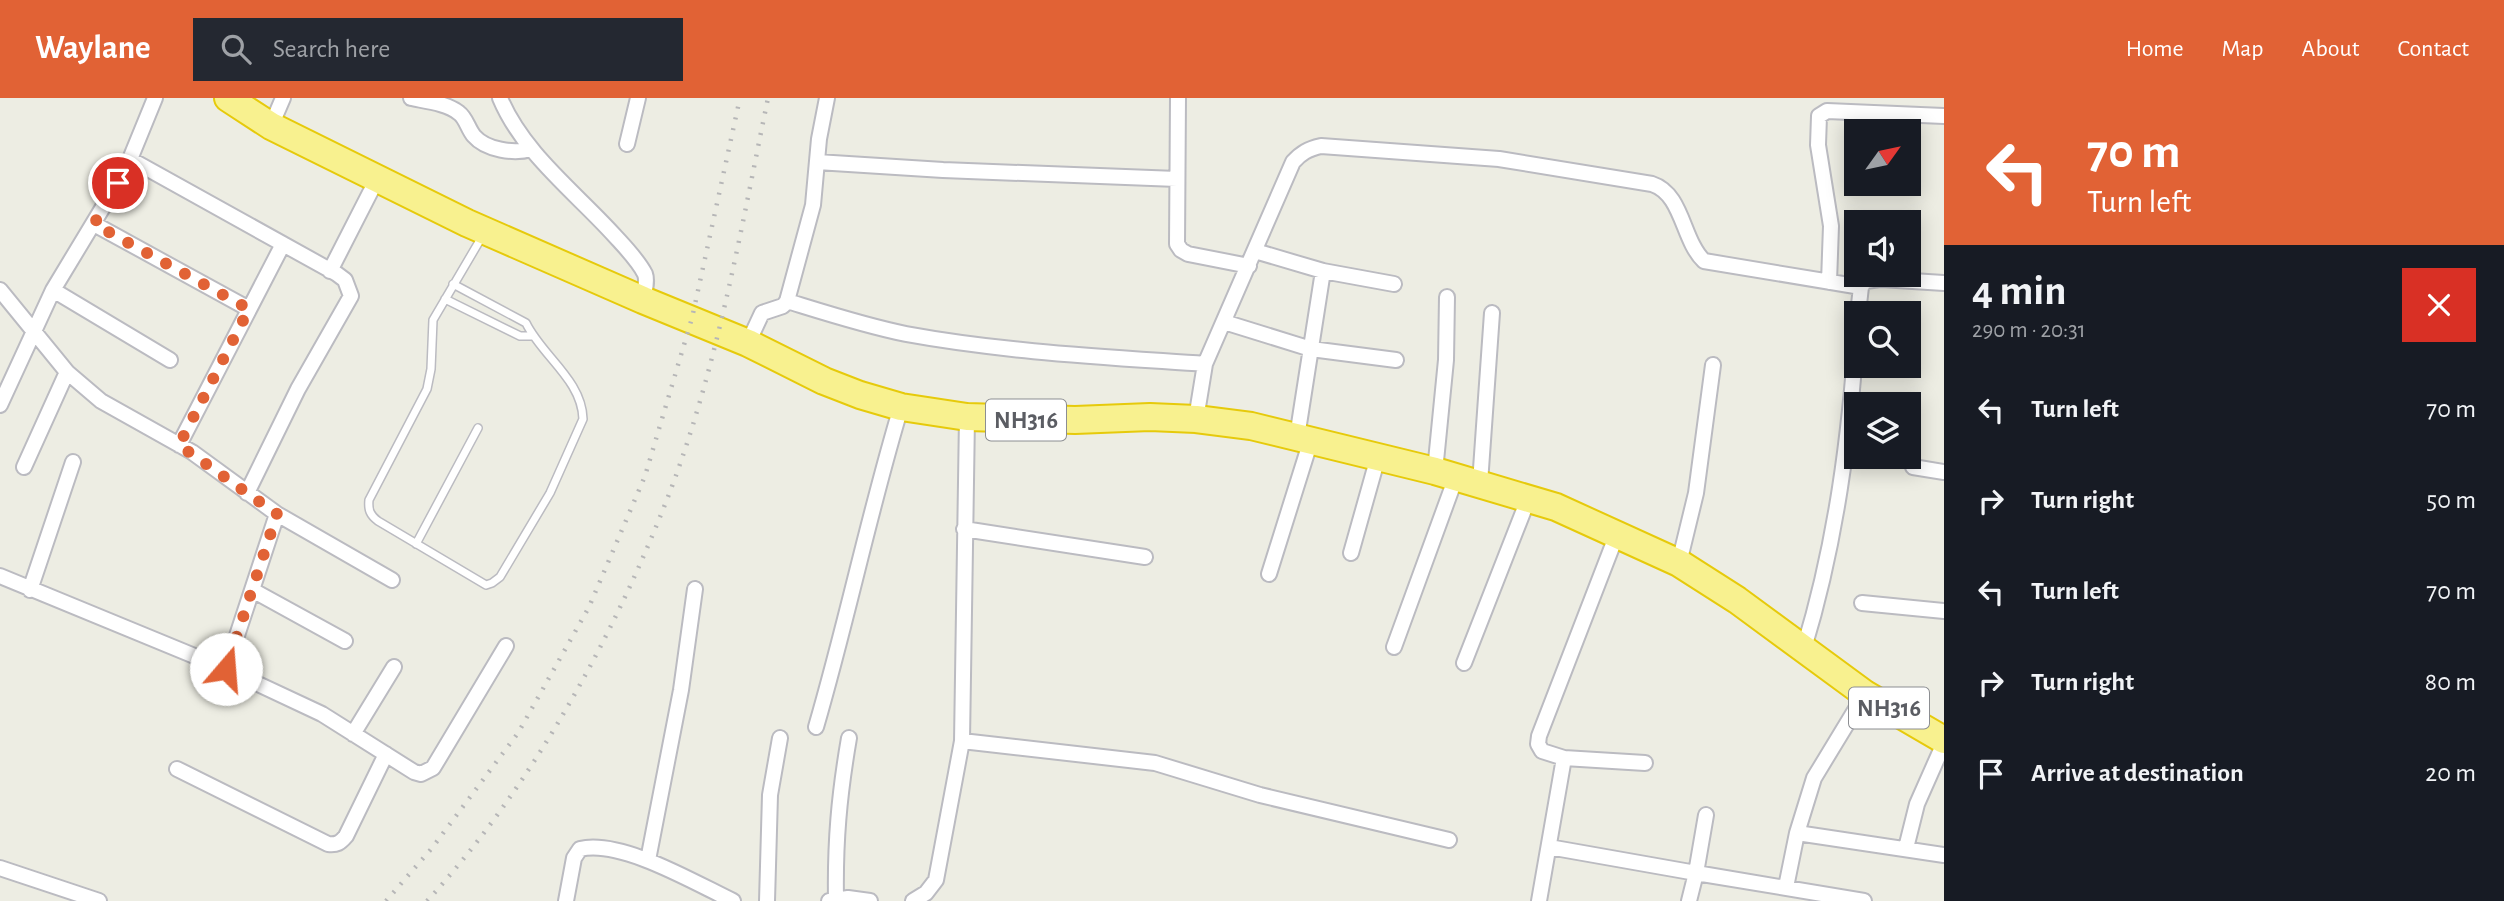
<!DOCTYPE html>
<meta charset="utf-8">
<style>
body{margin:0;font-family:"Alegreya Sans",sans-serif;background:#242831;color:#f1f3f6;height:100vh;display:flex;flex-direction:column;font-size:26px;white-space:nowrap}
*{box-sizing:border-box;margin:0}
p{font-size:23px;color:#9ea1a6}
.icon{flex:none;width:38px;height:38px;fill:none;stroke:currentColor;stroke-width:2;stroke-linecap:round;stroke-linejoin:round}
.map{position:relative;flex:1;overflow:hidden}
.panel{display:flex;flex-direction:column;background:#171b24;width:560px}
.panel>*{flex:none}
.top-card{background:#e16235;color:#fff;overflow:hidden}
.needle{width:46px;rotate:57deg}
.controls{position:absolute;left:1844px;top:21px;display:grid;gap:14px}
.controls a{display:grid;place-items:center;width:77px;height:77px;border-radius:0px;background:#171b24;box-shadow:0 4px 18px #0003;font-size:35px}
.pin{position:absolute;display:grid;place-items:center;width:60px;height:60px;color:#fff;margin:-30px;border:4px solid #fff;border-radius:50%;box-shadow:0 2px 7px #0007}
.me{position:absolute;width:77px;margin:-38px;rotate:18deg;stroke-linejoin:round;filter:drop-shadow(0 0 5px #0008)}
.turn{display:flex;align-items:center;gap:24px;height:147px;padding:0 28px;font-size:32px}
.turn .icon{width:91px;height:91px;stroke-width:2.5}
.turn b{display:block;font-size:49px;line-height:60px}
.round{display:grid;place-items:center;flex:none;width:74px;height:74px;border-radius:0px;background:#242831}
.overview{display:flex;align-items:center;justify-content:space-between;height:119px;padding:0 28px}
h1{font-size:42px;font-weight:700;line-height:52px}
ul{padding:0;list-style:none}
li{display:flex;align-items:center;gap:21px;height:91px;padding:0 28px}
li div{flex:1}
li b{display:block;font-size:26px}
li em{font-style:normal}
header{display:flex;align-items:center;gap:42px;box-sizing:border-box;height:98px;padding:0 35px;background:#e16235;color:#fff}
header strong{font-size:33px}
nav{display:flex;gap:38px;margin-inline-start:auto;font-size:24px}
.search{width:490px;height:63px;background:#242831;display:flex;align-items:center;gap:18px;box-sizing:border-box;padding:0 24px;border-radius:0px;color:#9ea1a6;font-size:26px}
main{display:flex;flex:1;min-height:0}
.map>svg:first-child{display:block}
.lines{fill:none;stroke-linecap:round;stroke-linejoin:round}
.lane-casing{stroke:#bbbbc1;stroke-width:10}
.street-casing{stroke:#bbbbc1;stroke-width:18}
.highway-casing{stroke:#e6ca0b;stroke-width:30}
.lane{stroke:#fff;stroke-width:7}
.street{stroke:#fff;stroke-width:14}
.highway{stroke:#f8f18f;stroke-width:26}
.rail{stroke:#b6b6b7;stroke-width:4.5;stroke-dasharray:2 9;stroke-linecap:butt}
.route{stroke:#e16235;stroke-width:12;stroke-dasharray:0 21.6}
.labels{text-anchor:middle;stroke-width:7;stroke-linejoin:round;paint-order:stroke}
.shield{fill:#fff;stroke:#8c8e92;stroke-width:2}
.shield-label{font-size:24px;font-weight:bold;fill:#5b5d63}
</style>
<header>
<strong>Waylane</strong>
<div class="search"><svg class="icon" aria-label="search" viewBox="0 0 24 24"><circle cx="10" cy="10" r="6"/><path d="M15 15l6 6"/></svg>Search here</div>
<nav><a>Home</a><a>Map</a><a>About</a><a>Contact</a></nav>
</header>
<main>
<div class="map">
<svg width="1944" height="803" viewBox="0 0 1944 803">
<rect width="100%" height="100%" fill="#edede3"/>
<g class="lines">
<g class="lane-casing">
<path id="lane" d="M453,186l73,39c16,33 56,57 57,96l-33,74 -50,84 -8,6 -6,2 -108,-64c-8,-6 -10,-11 -9,-21l58,-111 4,-20 2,-49 50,-85
M445,201l75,37h12
M416,446l62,-116"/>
</g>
<g class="street-casing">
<path id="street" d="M411,0c14,3 36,5 48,15 7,5 9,16 15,23 12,14 40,18 57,13
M500,0c23,55 75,94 114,137 10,11 24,25 31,39 3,8 -1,18 -2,26
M1178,0l-1,146 4,6 7,4 61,12
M271,28l12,-28
M627,46l11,-46
M130,61l207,115 8,6 6,16 -53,93 -51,104
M817,64l126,8 234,9
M94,126l155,85
M1255,153l68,20 71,13
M330,173l47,-92
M1829,184l2,-56 -13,-81 1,-29 8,-5 117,5
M0,192l67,82 34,29 91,51 85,62 115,66
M53,192l117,70
M787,203c39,12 79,25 119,33 98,18 200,23 299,30
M1858,215l3,-26 4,-6 16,-2 63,4
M1224,224l87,27 85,11
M748,245l14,-30 21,-7 4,-5 26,-96 6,-66 8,-41
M0,307l53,-115 73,-121 29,-71
M1196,321l9,-55 88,-202c8,-9 15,-13 28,-16l178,13 153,25c31,10 30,56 52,77l157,26
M1297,339l26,-166
M179,347l104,-201
M24,369l43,-95
M1913,369l31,5
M1435,373l11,-111 1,-63
M1480,385l12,-170
M964,431l181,28
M1617,436l-78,202 -1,8 4,7 22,7 81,5
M1351,455l27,-96
M1679,465l17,-70 17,-128
M1269,476l42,-134
M0,478l226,93 96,45 92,58 7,2 12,-6 73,-122
M30,492l43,-128
M252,492l93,51
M1862,505l82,8
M1394,549l62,-170
M1804,550c32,-105 46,-213 53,-322
M1464,565l65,-166
M226,571l51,-155
M816,629c31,-106 53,-214 85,-320
M353,636l41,-67
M962,643l193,22 105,32 189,45
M177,671l151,75c9,1 12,-1 18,-8l40,-82
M1797,735l147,22
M1549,749l147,26 10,-58
M1906,750l11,-44 27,-61
M648,762l33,-170 14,-101
M0,770l99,33
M1786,789l11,-54 17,-55 51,-84
M836,802c-1,-58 3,-104 13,-162
M566,803l8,-43 6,-9c41,-10 115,34 153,52
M767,803l3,-106 10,-57
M829,803l19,-3 22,3
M913,803l13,-8 10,-13 26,-139 5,-324
M1539,803l25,-143
M1689,803l7,-28 168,28"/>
</g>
<g class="highway-casing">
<path id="highway" d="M228,0l43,28 196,97 176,77 105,43 76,38 36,14 41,12 66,10 108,3 75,-3 46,2 55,7 184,45 121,36 123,56 58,37 128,94 79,46"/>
</g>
<use href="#lane" class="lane"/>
<use href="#street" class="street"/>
<use href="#highway" class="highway"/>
<path class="rail" d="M386,803l46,-53 86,-115 71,-126 56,-131 47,-158 48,-220
M427,803c105,-114 189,-268 244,-412 47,-125 70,-260 97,-391"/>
</g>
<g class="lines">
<path class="route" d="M118,85l-24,41 155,85 -70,136 98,69 -51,155"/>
</g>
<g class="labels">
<g class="shield">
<rect x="986" y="301.5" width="80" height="41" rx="5"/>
<rect x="1849" y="589.5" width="80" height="41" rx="5"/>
</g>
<g class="shield-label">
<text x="1026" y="330">NH316</text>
<text x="1889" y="618">NH316</text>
</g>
</g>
</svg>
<div class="controls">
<a><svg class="needle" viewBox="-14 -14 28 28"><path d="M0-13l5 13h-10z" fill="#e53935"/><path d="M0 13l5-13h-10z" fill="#9ea1a6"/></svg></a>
<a><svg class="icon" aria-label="sound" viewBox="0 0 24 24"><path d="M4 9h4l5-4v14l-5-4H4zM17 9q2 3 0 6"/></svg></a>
<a><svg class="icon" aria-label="search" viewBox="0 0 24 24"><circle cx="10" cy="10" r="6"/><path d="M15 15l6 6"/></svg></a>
<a><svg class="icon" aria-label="layers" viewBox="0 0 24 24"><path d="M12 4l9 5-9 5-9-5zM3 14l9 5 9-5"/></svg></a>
</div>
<div class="pin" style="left:118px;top:85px;background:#d93025"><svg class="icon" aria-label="arrive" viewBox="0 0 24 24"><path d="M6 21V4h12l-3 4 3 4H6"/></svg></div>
<svg class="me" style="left:226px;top:571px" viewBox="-20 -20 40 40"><circle r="19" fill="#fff"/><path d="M0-13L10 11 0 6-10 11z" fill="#e16235"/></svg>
</div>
<section class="panel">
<div class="top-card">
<div class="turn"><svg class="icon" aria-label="left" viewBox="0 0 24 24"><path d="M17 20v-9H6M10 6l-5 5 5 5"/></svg><div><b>70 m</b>Turn left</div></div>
</div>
<div class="overview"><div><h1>4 min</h1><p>290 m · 20:31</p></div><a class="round" style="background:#d93025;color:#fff"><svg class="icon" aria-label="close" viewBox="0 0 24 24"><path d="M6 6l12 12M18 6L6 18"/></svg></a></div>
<ul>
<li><svg class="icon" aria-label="left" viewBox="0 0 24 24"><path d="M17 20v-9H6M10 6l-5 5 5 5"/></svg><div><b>Turn left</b></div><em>70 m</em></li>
<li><svg class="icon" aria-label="right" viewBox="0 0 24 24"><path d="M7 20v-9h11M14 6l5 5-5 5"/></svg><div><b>Turn right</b></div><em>50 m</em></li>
<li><svg class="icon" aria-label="left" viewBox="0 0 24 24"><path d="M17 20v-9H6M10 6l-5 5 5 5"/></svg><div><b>Turn left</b></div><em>70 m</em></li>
<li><svg class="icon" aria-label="right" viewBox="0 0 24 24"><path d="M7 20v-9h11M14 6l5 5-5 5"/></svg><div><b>Turn right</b></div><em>80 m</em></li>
<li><svg class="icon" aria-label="arrive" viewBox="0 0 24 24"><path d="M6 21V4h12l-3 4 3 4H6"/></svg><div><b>Arrive at destination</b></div><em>20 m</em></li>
</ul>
</section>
</main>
